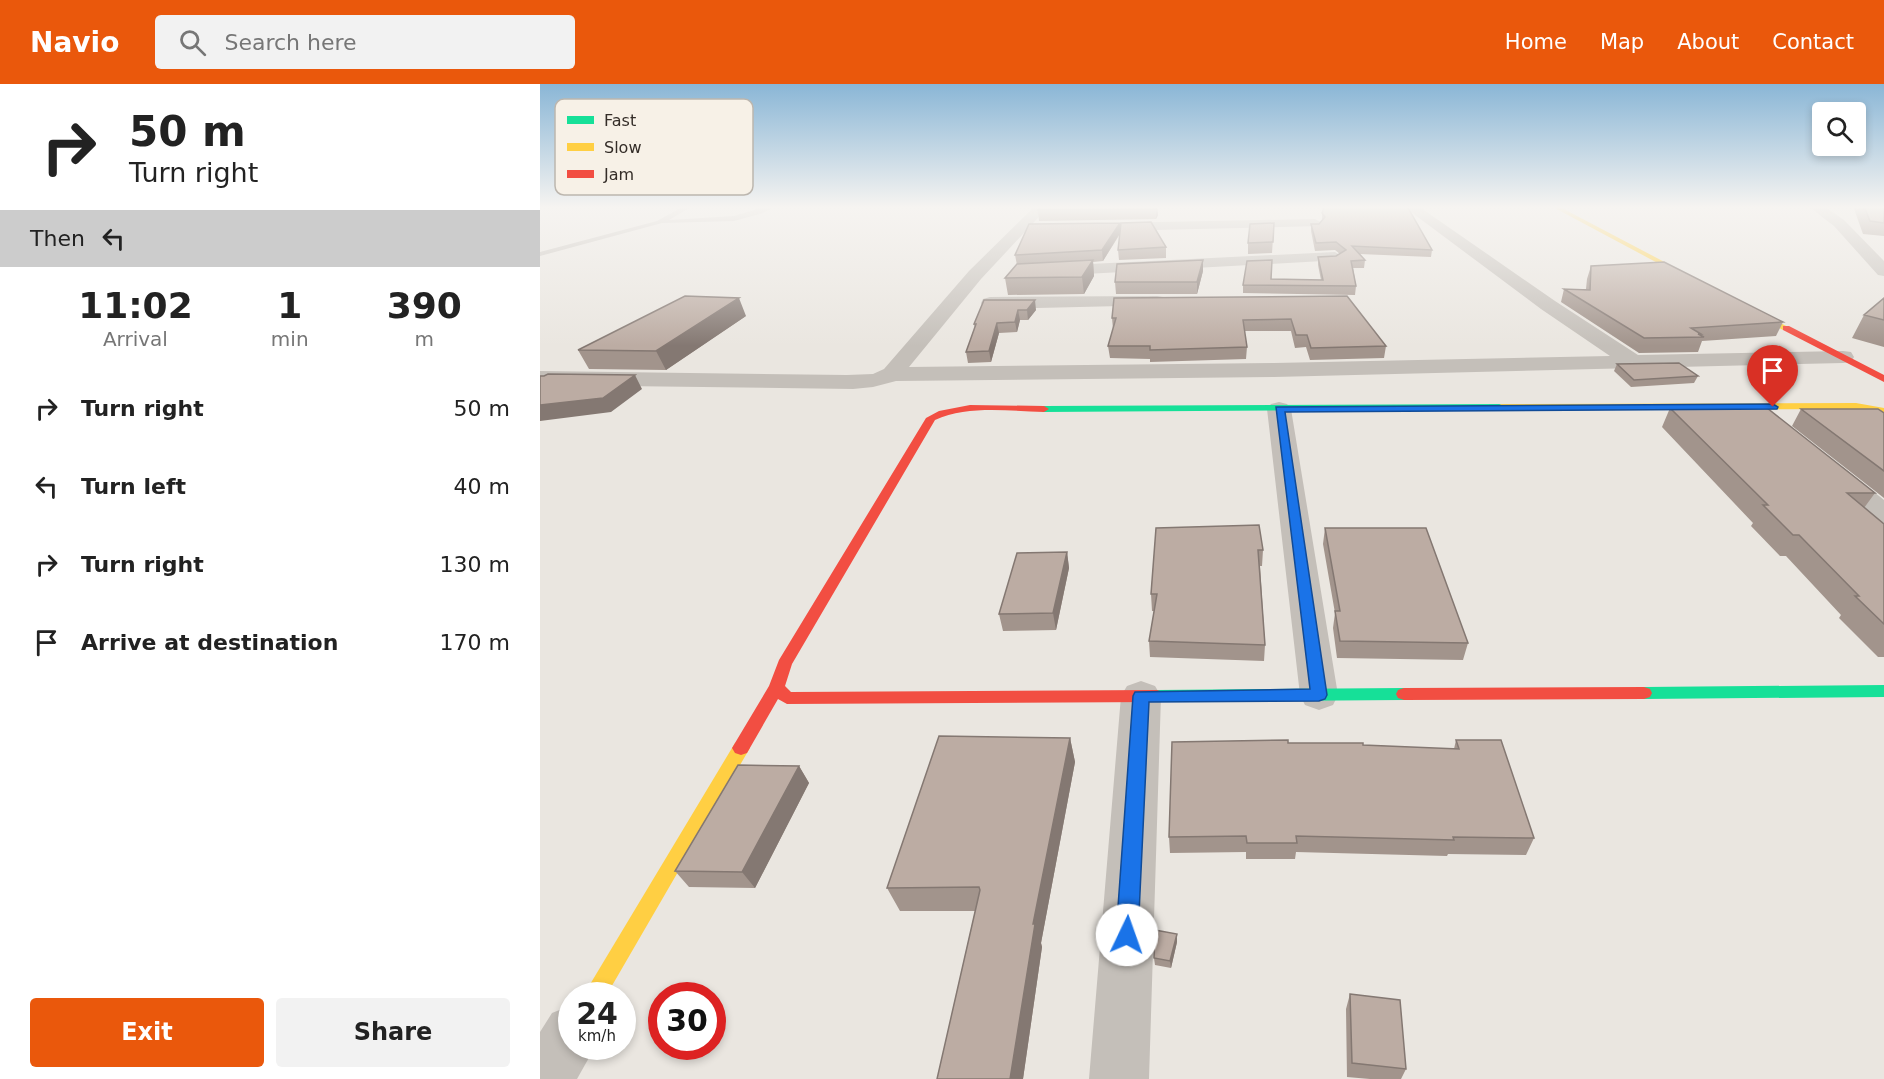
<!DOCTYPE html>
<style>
body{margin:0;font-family:"DejaVu Sans",sans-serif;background:#f2f2f2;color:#222;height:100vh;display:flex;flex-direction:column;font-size:22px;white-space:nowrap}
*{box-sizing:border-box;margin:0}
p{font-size:20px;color:#767676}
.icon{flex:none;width:33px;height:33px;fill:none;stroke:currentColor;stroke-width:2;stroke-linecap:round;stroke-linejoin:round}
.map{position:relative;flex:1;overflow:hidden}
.panel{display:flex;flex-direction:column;background:#fff;width:540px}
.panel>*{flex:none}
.guide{background:#fff;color:#222;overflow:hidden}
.tools{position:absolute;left:1272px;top:18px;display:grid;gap:12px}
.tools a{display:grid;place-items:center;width:54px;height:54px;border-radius:6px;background:#fff;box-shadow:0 3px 9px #0003;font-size:30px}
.speed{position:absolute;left:18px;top:898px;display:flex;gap:12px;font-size:30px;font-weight:700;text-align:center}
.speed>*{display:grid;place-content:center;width:78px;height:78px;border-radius:50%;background:#fff;box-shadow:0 3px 9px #0003;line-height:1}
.speed small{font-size:15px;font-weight:400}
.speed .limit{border:9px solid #d22;background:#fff;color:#111}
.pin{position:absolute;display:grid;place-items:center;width:51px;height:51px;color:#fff;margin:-62px -26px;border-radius:50% 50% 50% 0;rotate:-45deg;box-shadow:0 0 6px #0007}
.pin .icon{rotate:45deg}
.me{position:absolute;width:66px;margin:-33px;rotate:3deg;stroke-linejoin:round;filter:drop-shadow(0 0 4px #0008)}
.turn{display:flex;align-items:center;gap:21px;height:126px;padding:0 30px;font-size:27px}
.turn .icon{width:78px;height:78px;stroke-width:2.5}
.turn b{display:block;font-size:42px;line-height:51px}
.then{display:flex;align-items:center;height:57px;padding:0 30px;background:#0003;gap:12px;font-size:22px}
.eta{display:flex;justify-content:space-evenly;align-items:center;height:102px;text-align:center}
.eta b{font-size:36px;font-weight:600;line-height:42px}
.action{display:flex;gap:12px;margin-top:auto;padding:12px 30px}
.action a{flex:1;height:69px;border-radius:6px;background:#ea580c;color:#fff;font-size:24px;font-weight:600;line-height:69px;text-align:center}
.action a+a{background:#f2f2f2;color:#222}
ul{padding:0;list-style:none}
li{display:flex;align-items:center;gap:18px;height:78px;padding:0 30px}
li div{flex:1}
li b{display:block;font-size:22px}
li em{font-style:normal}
header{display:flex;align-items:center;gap:36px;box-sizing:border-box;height:84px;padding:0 30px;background:#ea580c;color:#fff}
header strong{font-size:28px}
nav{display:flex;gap:33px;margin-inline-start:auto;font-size:21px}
.search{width:420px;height:54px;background:#f2f2f2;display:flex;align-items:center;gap:15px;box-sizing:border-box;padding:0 21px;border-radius:6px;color:#767676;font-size:22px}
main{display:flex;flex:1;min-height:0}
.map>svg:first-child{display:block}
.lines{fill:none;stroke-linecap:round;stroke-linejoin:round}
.lane{fill:#c4bfb9;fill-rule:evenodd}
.street{fill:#c4bfb9;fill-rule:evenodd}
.fast{fill:#16e098;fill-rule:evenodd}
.slow{fill:#ffcf43;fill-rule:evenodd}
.jam{fill:#f24e42;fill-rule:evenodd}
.wall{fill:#a2948c}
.shaded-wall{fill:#847872}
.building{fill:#bcaca3;stroke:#847872;stroke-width:1.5}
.route{fill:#1a73e8;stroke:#114b97;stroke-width:1.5}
.key{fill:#f7f1e7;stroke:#bcb6ae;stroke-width:1.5}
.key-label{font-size:16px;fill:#342d28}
</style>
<header>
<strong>Navio</strong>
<div class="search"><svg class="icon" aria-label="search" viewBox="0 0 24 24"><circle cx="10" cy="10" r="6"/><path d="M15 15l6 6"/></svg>Search here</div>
<nav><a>Home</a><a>Map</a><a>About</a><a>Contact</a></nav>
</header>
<main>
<section class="panel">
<div class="guide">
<div class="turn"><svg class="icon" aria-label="right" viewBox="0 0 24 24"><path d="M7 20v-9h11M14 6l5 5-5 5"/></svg><div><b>50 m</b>Turn right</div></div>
<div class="then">Then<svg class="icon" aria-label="left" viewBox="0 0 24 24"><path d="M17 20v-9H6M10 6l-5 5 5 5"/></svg></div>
</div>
<div class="eta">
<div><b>11:02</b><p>Arrival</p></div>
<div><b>1</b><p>min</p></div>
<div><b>390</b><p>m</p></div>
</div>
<ul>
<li><svg class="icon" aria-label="right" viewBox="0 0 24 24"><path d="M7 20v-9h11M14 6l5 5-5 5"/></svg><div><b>Turn right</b></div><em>50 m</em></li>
<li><svg class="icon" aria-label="left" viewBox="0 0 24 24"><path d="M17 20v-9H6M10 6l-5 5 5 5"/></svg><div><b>Turn left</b></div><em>40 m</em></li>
<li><svg class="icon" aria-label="right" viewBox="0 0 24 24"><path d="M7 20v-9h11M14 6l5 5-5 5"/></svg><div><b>Turn right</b></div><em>130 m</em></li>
<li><svg class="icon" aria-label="arrive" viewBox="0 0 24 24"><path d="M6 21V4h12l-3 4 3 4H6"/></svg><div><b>Arrive at destination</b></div><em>170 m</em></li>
</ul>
<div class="action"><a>Exit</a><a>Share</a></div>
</section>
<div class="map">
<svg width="1344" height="995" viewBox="0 0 1344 995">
<rect width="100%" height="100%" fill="#eae6e0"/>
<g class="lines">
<path class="lane" d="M144,122h9l-24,14 65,-4 33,-10h9l-13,7 -29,8 -72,2 -122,33v-4l117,-31z"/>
<path class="street" d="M495,122h14l-68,73 -72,88 365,-4 336,-7 -69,-47 -138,-103h15l137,95 83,54 205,-4 8,1 3,5 -3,5 -8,1 -569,14 -378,4 -23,6 -20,2 -313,-4v-14l307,4 26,-1 11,-5 85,-98z
M1268,122h16l20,14 40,41v15l-6,-1 -44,-49z
M775,135l7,4 -2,3 -210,5 -7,-4 7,-4z
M795,168l8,5 -2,3 -292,16 -8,-5 8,-5z
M617,212l6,1 3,4 -3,4 -173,4 -7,-2 -2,-4 2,-4 7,-2z
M739,318l8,2 4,5 47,286 -5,10 -14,5 -14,-5 -5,-10 -33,-286 4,-5z
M1293,381l10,2 41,33v24l-10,-3 -51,-42 -4,-6 4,-6z
M601,597l14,5 6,10 -12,383h-60l32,-383 6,-10z
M32,921v42h23l-18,32h-37v-47l12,-19z"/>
<path class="fast" d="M961,320l3,1v4l-460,3 -5,-3 5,-3z
M1344,601v12l-240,2 -6,-2 -2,-4 2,-4 6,-2z
M864,604l6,2 2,4 -2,4 -6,2 -247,2 -6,-2 -2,-4 2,-4 6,-2z"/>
<path class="slow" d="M1011,122h7l232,122 -7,2z
M1316,319l28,5v6l-28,-5 -355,1 -5,-3 5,-3z
M201,657l6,2 3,5 -3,5 -141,243h-23l152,-253z"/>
<path class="jam" d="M1243,242h6l95,49v7l-101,-52z
M430,321l74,1 5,3 -5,3c-36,-1 -76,-7 -109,8l-143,244 -7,22 6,6 366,-2 6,2 2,4 -2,4 -6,2 -370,2 -9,-5 -31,54 -6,2 -6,-2 -3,-5 37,-62 10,-26 147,-242 13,-7z
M1104,603l6,2 2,4 -2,4 -6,2 -240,1 -6,-2 -2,-4 2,-4 6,-2z"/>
</g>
<path class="wall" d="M617,122l1,9 -2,4 -117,2 -1,-11z
M1313,122h31v30l-21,-2z
M782,129l110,37 -1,7 -71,-3 5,6 -1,8h-11l3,18 -1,9 -112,-2v-8l28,-6 50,1 -3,-15v-8l18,-1 4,-2 -5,-4 -20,1 -4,-20v-7h8l3,-4z
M734,139l-2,30 -24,1v-11z
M580,144l46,19v11l-47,2 -1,-10 2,-16 -17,27 -10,1 1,14 -10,18 -76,1 -3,-17 12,-13 -2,-10z
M1051,182l192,56 -7,14 -74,5 -4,11 -59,1 -78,-51 3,-13h22l1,-10z
M663,187l-6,23h-81l-1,-12z
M807,212l39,50 -2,12 -74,2 -4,-13 -11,1 -4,-17h-47l3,16 -1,12 -96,3v-3l-40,-1 -2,-12 5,-17 -1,-11z
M1344,214v49l-32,-9 12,-23z
M444,216l52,10 -8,10h-8l-3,12 -18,1 -8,29 -23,1 -2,-11 9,-24 -1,-4z
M206,232l-80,54 -77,-1 -11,-19z
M1077,280l81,12 -4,7 -63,4 -17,-16z
M1130,324l205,85 -11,15 20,16v133h-6l-39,-39 2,-3 -55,-59h-6l-29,-30 2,-3 -91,-96z
M1261,325l83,4v85l-92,-72z
M616,444l107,22 -1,16h-2l5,79 -1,16 -114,-4 -1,-16 5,-30h-2l-1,-17z
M785,444l143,115 -5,17 -126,-2 -4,-30 2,-15 -12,-69z
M527,468l2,16 -13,62 -53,1 -4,-17z
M530,654l5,24 -34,181 1,4 -19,132h-86l38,-168h-75l-13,-23z
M916,656l78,98 -8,17 -78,-1 -1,2 -151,-4 -1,7h-49v-7l-76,1 -1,-16 119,-94 75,2 91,4z
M259,682l10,17 -54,105 -66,-1 -14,-16z
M637,858l-6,26 -16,-3 -1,-7z
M810,910l56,75 -5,10h-31l-23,-2 -1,-68z"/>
<path class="shaded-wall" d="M617,122l1,9 -2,4v-10z
M580,139v10l-17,28 -1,-11z
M553,176l1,16 -10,18 -2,-17z
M663,176v11l-6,23v-12z
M199,214l7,18 -80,54 -10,-19z
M495,216l1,10 -8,10 -1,-10z
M478,226l2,10 -3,12 -2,-10z
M457,239l2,10 -8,29 -2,-11z
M95,291l7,14 -31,23 -71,9v-16z
M527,468l2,16 -13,62 -3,-17z
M530,654l5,24 -34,181 1,4 -19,132h-13l23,-155z
M259,682l10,17 -54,105 -13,-16z
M637,850v8l-6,26 -1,-7z"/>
<path class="building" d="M501,122h116l-1,3 -118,1z
M785,122h82l25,44 -80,-4 13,14 -14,1 5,25 -113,-1 4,-24 25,-1 -1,19 52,1 -5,-23 18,-1 10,-6 -10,-8 -20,1 -5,-19h8l6,-7 -3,-4z
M1324,122h20v17l-14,-2z
M611,138l15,25 -48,3 3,-27z
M580,139l-18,27 -87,5 14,-31z
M734,139l-1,19 -25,1 2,-19z
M553,176l-11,17 -77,1 12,-14z
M663,176l-6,22h-82l2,-18z
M1124,178l119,60 -92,6 10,6h-3l6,3 -60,1 -80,-49 26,1 1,-24z
M145,212l54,2 -83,53 -78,-1z
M807,212l39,50 -75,2 -4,-13h-11l-5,-16 -48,1 4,27 -97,3v-4h-42l8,-28h-4l2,-20z
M1344,214v22l-20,-5z
M444,216h51l-8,10h-9l-3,12 -18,1 -8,28 -23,1 10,-28h-2z
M1139,279l19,13 -64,4 -17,-16z
M8,290l87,1 -32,23 -63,7v-29h4z
M1130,324h97l108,85h-28l37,31v100l-29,-28h4l-60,-61h-6l-30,-30h5z
M1261,325h77l6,4v58z
M719,441l4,25h-5l7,95 -116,-4 8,-47h-6l5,-66z
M785,444h101l42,115 -128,-2 -5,-30h5z
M527,468l-14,61 -54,1 18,-61z
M399,652l131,2 -37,186h2l-25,155h-73l43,-189 -1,-3 -92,1z
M748,656v3h75v2l96,4 -3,-9h45l33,98 -81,-1 1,3 -158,-4 1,7h-50l-1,-7 -77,1 3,-95z
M198,681l61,1 -57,106 -67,-1z
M615,846l22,4 -7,27 -16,-3z
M810,910l50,6 6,69 -54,-6z"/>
<linearGradient id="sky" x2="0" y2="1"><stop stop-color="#8ab6d6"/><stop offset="0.47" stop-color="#f6f4f1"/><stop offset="1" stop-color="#f6f4f1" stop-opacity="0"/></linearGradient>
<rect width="1344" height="262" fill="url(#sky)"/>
<path class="route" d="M1233,320l5,3 -1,2 -492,3 42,283 -2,4 -6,2 -170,1 -11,233 -3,8 -8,3 -7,-3 -4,-8 17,-239 2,-4 175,-3 -34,-282z"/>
<rect x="15" y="15" width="198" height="96" rx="9" class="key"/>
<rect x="27" y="32" width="27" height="8" fill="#16e098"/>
<rect x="27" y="59" width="27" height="8" fill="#ffcf43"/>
<rect x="27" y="86" width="27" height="8" fill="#f24e42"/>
<g class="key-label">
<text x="64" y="42">Fast</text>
<text x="64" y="69">Slow</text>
<text x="64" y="96">Jam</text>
</g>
</svg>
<div class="tools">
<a><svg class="icon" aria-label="search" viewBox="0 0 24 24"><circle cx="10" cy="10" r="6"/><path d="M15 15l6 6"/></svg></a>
</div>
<div class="speed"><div>24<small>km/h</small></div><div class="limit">30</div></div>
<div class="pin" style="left:1233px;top:323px;background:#d93025"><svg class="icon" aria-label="arrive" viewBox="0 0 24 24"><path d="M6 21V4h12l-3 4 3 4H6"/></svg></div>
<svg class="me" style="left:587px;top:851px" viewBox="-20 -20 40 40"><circle r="19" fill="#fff"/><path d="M0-13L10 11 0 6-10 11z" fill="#1a73e8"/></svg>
</div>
</main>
